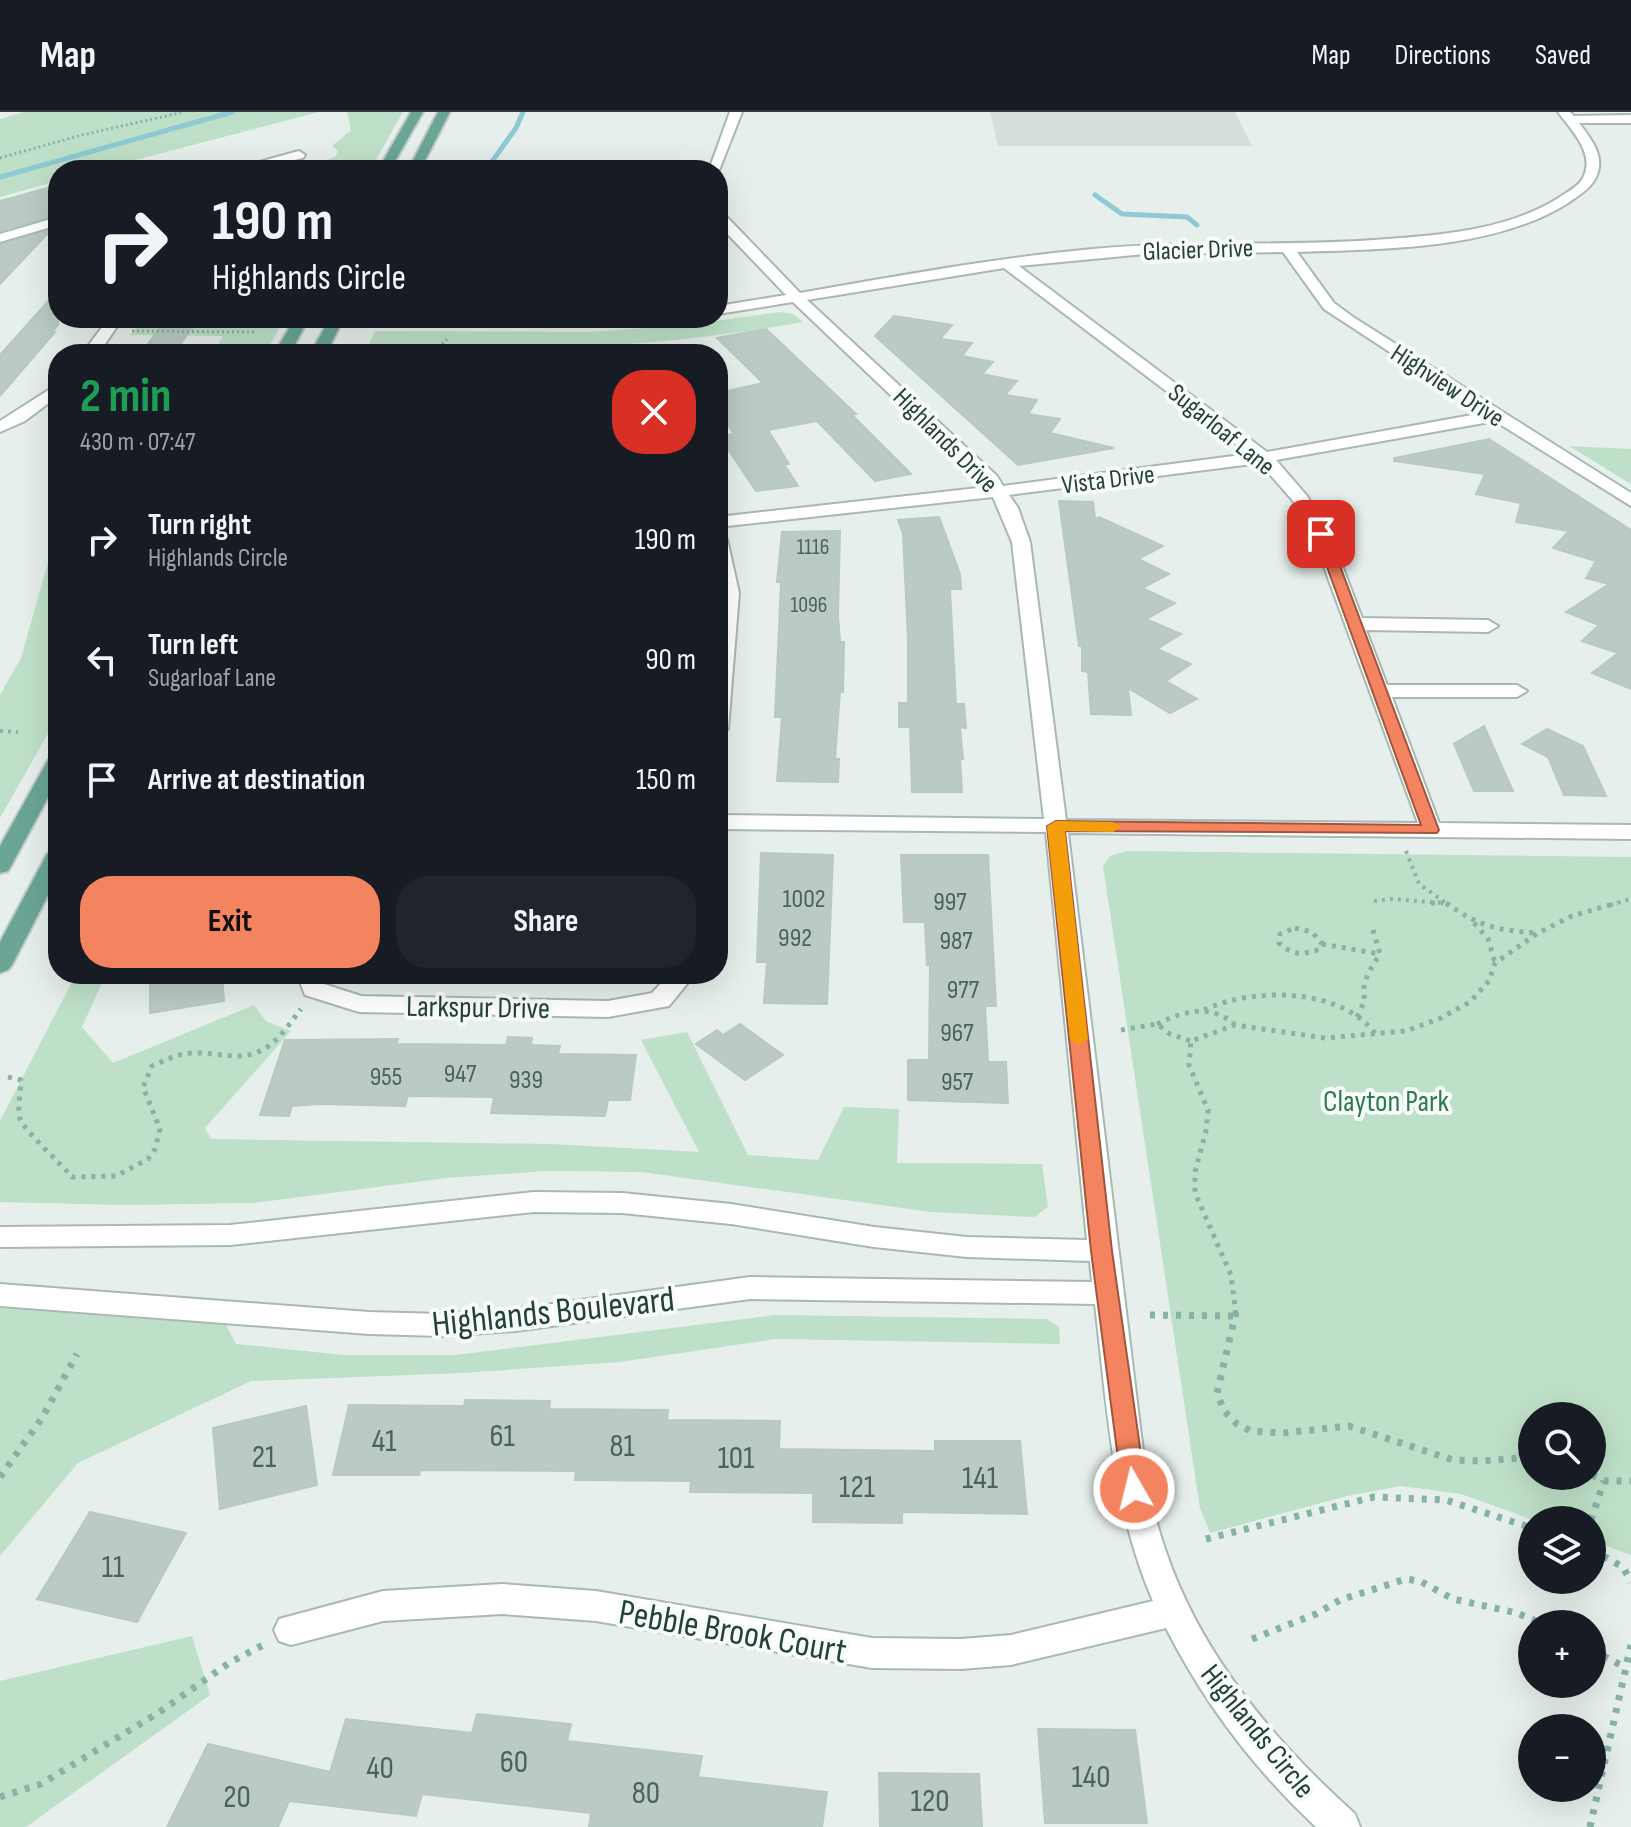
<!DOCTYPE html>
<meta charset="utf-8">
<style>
body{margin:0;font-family:"Sofia Sans Condensed",sans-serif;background:#20242c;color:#f1f3f6;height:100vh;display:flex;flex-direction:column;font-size:30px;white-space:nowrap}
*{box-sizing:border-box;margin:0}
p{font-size:26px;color:#9ea1a6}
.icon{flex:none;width:44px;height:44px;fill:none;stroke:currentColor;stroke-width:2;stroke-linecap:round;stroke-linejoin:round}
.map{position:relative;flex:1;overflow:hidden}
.details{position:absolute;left:48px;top:232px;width:680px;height:640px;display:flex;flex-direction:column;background:#171b24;border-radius:32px;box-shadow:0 8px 32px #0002}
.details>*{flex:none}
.guide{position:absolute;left:48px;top:48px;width:680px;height:168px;border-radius:32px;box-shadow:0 8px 32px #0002;background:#171b24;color:#f1f3f6;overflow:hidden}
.fabs{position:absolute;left:1518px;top:1290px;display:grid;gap:16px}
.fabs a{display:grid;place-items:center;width:88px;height:88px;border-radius:50%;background:#171b24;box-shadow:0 8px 32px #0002;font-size:40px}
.pin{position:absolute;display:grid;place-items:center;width:68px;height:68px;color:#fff;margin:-34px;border-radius:16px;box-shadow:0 4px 12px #0006}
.me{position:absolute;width:88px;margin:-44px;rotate:352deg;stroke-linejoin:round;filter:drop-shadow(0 0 6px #0008)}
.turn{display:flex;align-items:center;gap:28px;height:168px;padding:0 32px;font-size:36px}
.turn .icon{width:104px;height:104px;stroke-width:2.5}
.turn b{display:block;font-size:56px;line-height:68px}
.round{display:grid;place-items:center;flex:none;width:84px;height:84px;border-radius:32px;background:#20242c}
.overview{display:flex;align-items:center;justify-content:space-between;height:136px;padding:0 32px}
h1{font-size:48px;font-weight:700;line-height:60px;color:#1e9e55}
.cta{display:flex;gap:16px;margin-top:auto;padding:16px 32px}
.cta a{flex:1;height:92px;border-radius:32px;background:#f4845f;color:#111;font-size:32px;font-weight:700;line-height:92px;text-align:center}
.cta a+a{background:#20242c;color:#f1f3f6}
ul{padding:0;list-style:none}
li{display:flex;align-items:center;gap:24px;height:120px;padding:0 32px}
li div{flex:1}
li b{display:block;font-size:30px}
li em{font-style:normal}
header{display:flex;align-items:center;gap:48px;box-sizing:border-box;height:112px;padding:0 40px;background:#171b24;border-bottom:2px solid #363941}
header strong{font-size:38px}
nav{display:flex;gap:44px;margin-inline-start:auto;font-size:28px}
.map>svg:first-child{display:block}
.built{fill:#d4dfda}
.green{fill:#bfe0c8;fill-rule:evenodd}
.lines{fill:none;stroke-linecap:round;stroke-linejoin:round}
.stream{stroke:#8ec9d4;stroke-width:5}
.building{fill:#bbcac4;stroke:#b8c9c2;stroke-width:2}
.minor-casing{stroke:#a8b8b2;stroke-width:4}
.major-casing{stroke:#c2cac8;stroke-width:4}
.path-far3{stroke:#86b3a5;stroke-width:3;stroke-dasharray:2 3;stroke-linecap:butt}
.path-far2{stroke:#86b3a5;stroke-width:4;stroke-dasharray:3 5;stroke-linecap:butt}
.path-far1{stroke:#86b3a5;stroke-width:5;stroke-dasharray:4 6;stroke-linecap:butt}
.path{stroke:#86b3a5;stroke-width:7;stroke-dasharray:5 8;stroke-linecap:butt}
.minor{fill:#fff;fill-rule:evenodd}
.major{fill:#6aa596;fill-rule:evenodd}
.route{fill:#f4845f;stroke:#9f563e;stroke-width:2}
.slow{fill:#f59e0b}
.labels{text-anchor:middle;stroke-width:8;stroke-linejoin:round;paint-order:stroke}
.far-number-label{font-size:22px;fill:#4a645c}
.far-street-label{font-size:26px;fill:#24423a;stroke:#f7fbf9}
.number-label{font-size:26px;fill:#4a645c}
.street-label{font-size:30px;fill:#24423a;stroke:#f7fbf9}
.park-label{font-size:30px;fill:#2d7a4b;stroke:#f7fbf9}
.near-number-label{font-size:32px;fill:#4a645c}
.near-street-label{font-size:36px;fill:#24423a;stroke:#f7fbf9}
</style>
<header>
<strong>Map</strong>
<nav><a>Map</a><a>Directions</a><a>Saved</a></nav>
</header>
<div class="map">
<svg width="1631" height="1715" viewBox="0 0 1631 1715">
<rect width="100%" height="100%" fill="#e6efeb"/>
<path class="built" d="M990,0h245l17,34h-254z"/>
<path class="green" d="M24,0h295l-222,58h-39v11l-58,16v-78z
M347,0h56l-33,58h-62l-1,-3 28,-10 3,-6 -6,-5 19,-16z
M780,200l13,2 10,8c-92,16 -182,26 -276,25l-3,7h-160l11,-23 214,1 98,-7z
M233,206h52l-20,36h-52l10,-18 -93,-1 7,-8h90z
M1569,334l62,3v35z
M58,415v189l-58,102v-123l21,-37z
M1127,739l504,6v698l-39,-14v-21h-59l-72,-26 -60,-8 -54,10 -137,37 -10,-25 -97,-642 7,-10zM1592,1304v60h-60v-60z
M76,862h30l-24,53 31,36 141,-58 12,16 25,10 -86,97 6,11 340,5 148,8 -58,-112 46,-8 61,123 70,5 26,-53 55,2 -2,54 145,1 6,43 -14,10 -103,-5 -289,-40 -96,-1 -100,7 -192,25 -131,2 -123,-3v-81z
M0,1196l226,17 10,19 108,11h111l321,-40 271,4 12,8 1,17 -284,-5 -156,23 -158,11 -211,8 -173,82 -78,93z
M192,1524l18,59 -184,132h-26v-146z"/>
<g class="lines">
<path class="stream" d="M486,58l30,-42 7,-16
M0,65l232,-65
M1095,83l27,19 65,3 10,8"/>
</g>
<path class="building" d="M58,73v29l-58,17v-30z
M51,118l-51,54v-39z
M58,178v35l-6,7h3l-55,64v-41z
M894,204l58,9 -12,14 32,4 -10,13 31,6 -11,12 35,7 -12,14 32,5 -9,14 32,5 -10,14 64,15 -96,17 -143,-129z
M167,206h32l-24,34h-33z
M766,217l90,85 -4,1 59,59 -36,7 -58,-60 -49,9 21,34h-5l14,22 -42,5 -37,-55 15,-2 -16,-24v-17l45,-10 -46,-45z
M1489,327l142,91v159l-39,-16 26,-20 -36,-12 17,-16 -33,-13 43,-28 -23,-6 10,-17 -43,-13 16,-17 -53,-9 5,-19 -45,-9 9,-20 -91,-13v-3z
M1059,389l34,1 2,17 4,-2 64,29 -25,13 31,15 -27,14 33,15 -29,16 35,15 -24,15 34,15 -25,17 31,18 -27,14 -42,-25 3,27 -40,-1 -3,-42 -6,-1v-25h-3z
M939,405l21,57 1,15h-11l6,115h8l2,24 -6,-1 3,32h-3l2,33h-50l-2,-65h-11v-24h9v-64l-5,-105 -5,-14z
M840,419l-2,84 2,27h4l-1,50 -3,-1 -5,68h4l-1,23 -61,-1 5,-64h-7l6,-135h-4l5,-50z
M1484,614l29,65h-39l-20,-47z
M1547,617l36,17 23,50 -42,-1 -16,-38 -26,-13z
M761,741l72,2 -6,149 -63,-1 3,-41h-10z
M901,743h87l8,151h-11l3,56h18l2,41 -100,-3v-40h21l1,-95h-3l-2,-43h-21z
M200,862h22l2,27 -74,12v-31z
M740,912l43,31 -38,25 -49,-36 21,-14 6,5z
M508,925l24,1 -1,7 29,1 -2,8 78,1 -6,45h-22l-3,16 -114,-3 3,-16 -86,-1 -3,10 -85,-2 -28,2 -3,10 -29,-1 25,-75 113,-1 -1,5 109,1z
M465,1288l85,1 -1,8 119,1 -1,10 113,1 -1,28 156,2v-10h85l7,73 -125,-2v11l-89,-1v-29l-123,-1 1,-11 -116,-1 1,-9 -156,-1 -1,5h-86l16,-70 115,1z
M306,1294l11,79 -97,24 -7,-81z
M90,1400l96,21 -49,89 -100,-23z
M477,1602l94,10 -4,17 135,15 -4,21 129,15 -5,35h-233l2,-14 -169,-19 -6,22 -127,-15 -11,26h-111l41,-83 122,28 16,-53 126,14z
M1038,1617l97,1 12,93h-102z
M879,1661l100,1 3,53h-102z"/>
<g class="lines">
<g class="minor-casing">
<path id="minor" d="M730,0h12l-24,61v-3h-9z
M1558,0h12l4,4 57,-1v8h-52c10,13 22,28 20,44 -2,18 -18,27 -31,36 -74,47 -186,46 -271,49l37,51 19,14 278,176v13l-136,-85 -219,39 31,36 23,38 32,84 126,2 10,6 -10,6 -122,-2 21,55h130l10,6 -10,6h-125l47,126 192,2v14l-563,-6 73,602c5,39 11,77 24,114 35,105 109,192 190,265l5,13h-44c-62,-58 -112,-124 -150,-199l-155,37 -50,4 -89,-1 -276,-47 -94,-7 -119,7 -92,24 -12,-4 -5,-11 5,-11 104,-28 119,-7 94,7 276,47 89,1 50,-4 142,-34c-41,-94 -46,-196 -58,-297l-345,-5 -235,32 -73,5 -73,-2 -369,-28v-22l369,28 73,2 73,-5 235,-32 342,5 -2,-21 -123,-4 -93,-10 -143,-23 -109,-11 -88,-1 -304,33 -230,2v-20l230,-2 304,-33 88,1 109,11 143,23 93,10 120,3 -41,-408 -328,-3v-14l326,4 -32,-277 -19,-45 -275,30v-10l269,-30 -194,-185 -75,12v-8l68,-11 -68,-71v-12l5,1 77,80c97,-17 194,-35 293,-44 98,-9 197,-2 295,-10 57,-4 120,-10 169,-40 8,-6 18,-10 24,-18 17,-25 -9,-50 -23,-69zM1283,140l41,57 159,104 -216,39 -248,-186 126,-12zM1004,156l245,186 -246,32 -6,-10 -190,-176zM1260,351l34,39 18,32 106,289 -352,-3 -36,-278 -12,-34 -9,-13z
M299,39l6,4 -2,3 -52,12h-22z
M58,105v8l-58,17v-8z
M109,206h14l-25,36h-16z
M297,206h357l-7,4 -348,4 -7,-4z
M58,272v12l-33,25 -25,11v-11z
M718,422l9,5 12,54 -11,136 -10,6 3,-142z
M297,862h24l3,10 37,12 247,5 44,-8 18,-19h25l-26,32 -61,11 -249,-5 -54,-17z"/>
</g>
<g class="major-casing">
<path id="major" d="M411,0h12l-33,58h-12z
M438,0h12l-30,58h-12z
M295,206h14l-19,36h-16z
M330,206h14l-18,36h-16z
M58,642v25l-47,87 -3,5 -8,2v-27l48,-86z
M58,735v29l-46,89 -4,5 -8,3v-31l47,-88z"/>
</g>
<path class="path-far3" d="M0,46l82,-23 102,-23
M321,51l26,7
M132,219l123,1
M431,242l16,-15"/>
<path class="path-far2" d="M0,619l18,1
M1406,739l13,33 30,21
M1374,789l18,-2 51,4
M1610,793l21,-6"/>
<path class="path-far1" d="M1431,791h12
M1446,791c34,24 50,27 91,30
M1474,811l14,16 7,24
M1295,816l17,4 10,12 -2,5c-17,6 -27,7 -41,-6l1,-9z
M1322,832l58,10
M1204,898c48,-23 139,-23 172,25
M1357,905l8,-17c-5,-18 6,-31 15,-46l-7,-24
M1157,912c27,-13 54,-21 78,1
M1121,918l36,-6 13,10 21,7
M8,965l13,3c0,11 -4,28 -1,39 3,10 42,46 52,58l44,-1 32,-17 7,-10 5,-20 -17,-42 9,-21c14,-6 26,-13 42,-13 23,-1 46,9 68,-3 17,-9 28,-27 39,-41
M1236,1202l-5,-39 -36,-82v-21l11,-41 2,-21 -19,-45 2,-24 44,-16 90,13 81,-7 35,-13 29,-16 19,-21 6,-18 43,-30 34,-17 45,-13"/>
<path class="path" d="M1236,1200l-19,81 7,18 13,13 14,7 32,2 66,-7 104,34 30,1 49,-4
M1150,1203l85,1
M1592,1363l12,6h27
M0,1365l42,-59 35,-64
M1591,1408l13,-39
M1206,1427l168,-42 72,3 86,28
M1592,1438l31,17 8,15
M1252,1527l64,-25 24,-14 66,-21 14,2 33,18 64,14 26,11
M1592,1538l34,18
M0,1685l41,-13 117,-71 71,-50 36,-19
M1590,1715l41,-182"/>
<use href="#minor" class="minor"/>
<use href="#major" class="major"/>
</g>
<path class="route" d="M1321,418l7,4 111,296 -2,3 -372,-2 47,420 34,238 -4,7 -8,3 -8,-3 -4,-7 -31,-238 -44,-425 9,-5 365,4 -106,-291z"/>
<path class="slow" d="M1056,709l57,1 8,5 -8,5 -48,-1 23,208 -9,6 -9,-6 -23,-213z"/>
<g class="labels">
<g class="far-number-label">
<text x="813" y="442">1116</text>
<text x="809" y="500">1096</text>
</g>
<g class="far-street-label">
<text transform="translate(1198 137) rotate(-2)" y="9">Glacier Drive</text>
<text transform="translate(1448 273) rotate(33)" y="9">Highview Drive</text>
<text transform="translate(1222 317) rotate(39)" y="9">Sugarloaf Lane</text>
<text transform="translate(946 328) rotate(45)" y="9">Highlands Drive</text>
<text transform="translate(1108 367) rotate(-7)" y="9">Vista Drive</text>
</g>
<g class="number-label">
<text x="804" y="795">1002</text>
<text x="950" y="798">997</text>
<text x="795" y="834">992</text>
<text x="956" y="837">987</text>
<text x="963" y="886">977</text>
<text x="957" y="929">967</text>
<text x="460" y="970">947</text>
<text x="386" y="973">955</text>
<text x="526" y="976">939</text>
<text x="957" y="978">957</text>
</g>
<g class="street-label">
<text transform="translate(478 895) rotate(1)" y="10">Larkspur Drive</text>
<text transform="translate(1258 1619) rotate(51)" y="10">Highlands Circle</text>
</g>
<g class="park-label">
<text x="1386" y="999">Clayton Park</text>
</g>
<g class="near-number-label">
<text x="502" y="1334">61</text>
<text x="384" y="1339">41</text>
<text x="622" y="1344">81</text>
<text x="264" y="1355">21</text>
<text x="736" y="1356">101</text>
<text x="980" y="1376">141</text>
<text x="857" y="1385">121</text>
<text x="113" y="1465">11</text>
<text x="514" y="1660">60</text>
<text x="380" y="1666">40</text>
<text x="1091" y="1675">140</text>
<text x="646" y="1691">80</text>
<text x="237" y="1695">20</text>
<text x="930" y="1699">120</text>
</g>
<g class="near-street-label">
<text transform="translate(553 1198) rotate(-6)" y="13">Highlands Boulevard</text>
<text transform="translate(733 1518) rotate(10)" y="13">Pebble Brook Court</text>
</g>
</g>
</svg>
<div class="fabs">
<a><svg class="icon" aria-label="search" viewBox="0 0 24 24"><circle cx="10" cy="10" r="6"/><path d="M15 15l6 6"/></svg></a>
<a><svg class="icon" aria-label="layers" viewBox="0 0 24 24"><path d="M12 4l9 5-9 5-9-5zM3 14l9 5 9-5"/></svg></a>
<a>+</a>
<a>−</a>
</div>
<div class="pin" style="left:1321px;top:422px;background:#d93025"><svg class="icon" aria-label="arrive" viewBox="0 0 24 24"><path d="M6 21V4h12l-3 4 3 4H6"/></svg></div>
<svg class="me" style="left:1134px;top:1377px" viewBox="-20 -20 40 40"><circle r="17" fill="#f4845f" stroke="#fff" stroke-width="3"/><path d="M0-11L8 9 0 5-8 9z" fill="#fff"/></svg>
<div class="guide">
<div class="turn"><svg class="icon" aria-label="right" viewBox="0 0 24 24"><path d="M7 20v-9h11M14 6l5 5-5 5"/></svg><div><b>190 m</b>Highlands Circle</div></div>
</div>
<section class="details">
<div class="overview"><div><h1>2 min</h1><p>430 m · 07:47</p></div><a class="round" style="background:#d93025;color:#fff"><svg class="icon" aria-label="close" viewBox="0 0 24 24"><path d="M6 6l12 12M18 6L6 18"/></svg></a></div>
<ul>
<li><svg class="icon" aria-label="right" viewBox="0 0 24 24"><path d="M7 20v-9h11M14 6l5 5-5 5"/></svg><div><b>Turn right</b><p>Highlands Circle</p></div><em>190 m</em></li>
<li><svg class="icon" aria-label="left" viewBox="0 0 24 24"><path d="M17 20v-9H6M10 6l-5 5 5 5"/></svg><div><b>Turn left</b><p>Sugarloaf Lane</p></div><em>90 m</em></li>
<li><svg class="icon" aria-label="arrive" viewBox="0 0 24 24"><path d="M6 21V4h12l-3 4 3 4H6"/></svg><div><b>Arrive at destination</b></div><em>150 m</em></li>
</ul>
<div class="cta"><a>Exit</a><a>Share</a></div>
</section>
</div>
